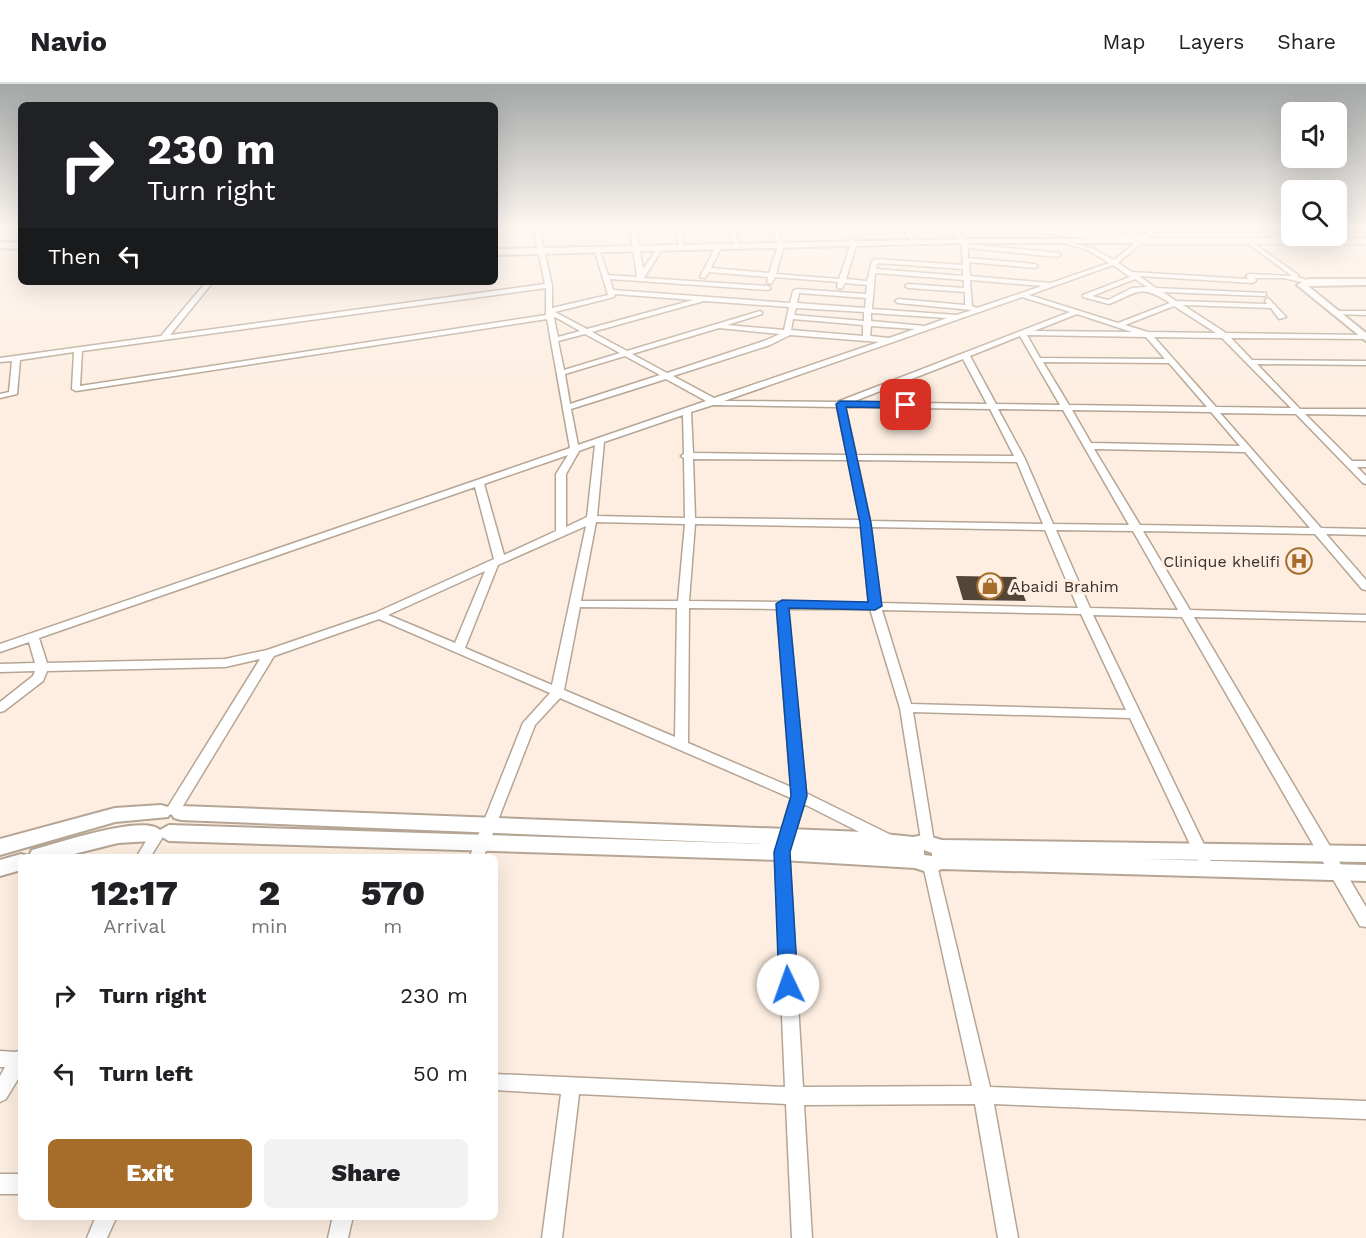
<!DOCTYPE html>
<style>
body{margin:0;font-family:"Work Sans",sans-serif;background:#f2f2f2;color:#202124;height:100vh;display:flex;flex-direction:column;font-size:22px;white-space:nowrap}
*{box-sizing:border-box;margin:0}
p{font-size:20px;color:#757577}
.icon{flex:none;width:33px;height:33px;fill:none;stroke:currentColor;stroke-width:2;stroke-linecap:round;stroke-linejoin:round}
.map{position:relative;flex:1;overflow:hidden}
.panel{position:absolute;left:18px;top:770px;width:480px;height:366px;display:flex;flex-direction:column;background:#fff;border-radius:9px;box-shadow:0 6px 24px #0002}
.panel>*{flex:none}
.top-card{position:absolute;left:18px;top:18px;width:480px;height:183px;border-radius:9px;box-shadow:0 6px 24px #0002;background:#202124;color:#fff;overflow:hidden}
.controls{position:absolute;left:1281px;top:18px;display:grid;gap:12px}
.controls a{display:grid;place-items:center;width:66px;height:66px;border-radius:9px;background:#fff;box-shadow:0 6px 24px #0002;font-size:30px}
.pin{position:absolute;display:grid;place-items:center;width:51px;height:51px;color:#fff;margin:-26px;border-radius:12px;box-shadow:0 3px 9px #0006}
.me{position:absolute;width:66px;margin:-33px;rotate:357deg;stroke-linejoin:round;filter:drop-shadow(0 0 4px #0008)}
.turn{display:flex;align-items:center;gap:21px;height:126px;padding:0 30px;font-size:27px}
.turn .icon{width:78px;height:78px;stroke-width:2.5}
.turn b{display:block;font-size:42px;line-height:51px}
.then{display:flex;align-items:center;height:57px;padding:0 30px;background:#0003;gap:12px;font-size:22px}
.eta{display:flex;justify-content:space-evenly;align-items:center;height:102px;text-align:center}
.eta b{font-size:36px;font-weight:800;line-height:42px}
.cta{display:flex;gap:12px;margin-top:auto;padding:12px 30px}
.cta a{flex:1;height:69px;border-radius:9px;background:#a56c2a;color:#fff;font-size:24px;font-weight:800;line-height:69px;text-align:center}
.cta a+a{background:#f2f2f2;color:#202124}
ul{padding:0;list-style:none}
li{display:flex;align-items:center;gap:18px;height:78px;padding:0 30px}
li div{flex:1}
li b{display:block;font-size:22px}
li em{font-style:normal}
header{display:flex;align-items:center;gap:36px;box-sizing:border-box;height:84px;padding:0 30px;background:#fff;border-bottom:2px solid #e0e0e0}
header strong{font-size:28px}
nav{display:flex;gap:33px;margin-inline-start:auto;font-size:21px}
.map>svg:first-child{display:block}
.built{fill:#fde6cf}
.building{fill:#534537}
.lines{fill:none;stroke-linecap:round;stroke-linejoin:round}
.minor-casing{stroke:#b5a595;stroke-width:3}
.tertiary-casing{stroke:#b5a595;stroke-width:4}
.primary-casing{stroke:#b5a595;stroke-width:2}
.minor{fill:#fff;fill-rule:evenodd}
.tertiary{fill:#fff;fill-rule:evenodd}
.primary{fill:#fff;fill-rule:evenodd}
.route{fill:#1a73e8;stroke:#114b97;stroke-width:1.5}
.labels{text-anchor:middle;stroke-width:6;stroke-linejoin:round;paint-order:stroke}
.poi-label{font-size:16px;fill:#3a332c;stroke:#fdeee1;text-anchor:end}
</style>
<header>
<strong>Navio</strong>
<nav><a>Map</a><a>Layers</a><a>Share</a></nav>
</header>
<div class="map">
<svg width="1366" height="1154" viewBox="0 0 1366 1154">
<rect width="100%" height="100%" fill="#fdeee1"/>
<path class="built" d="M540,143h89l2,16 -87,2z"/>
<path class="building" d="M956,492l60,1 10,24 -63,-1z"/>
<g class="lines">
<g class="minor-casing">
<path id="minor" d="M0,143h21v4h-21z
M533,143h6l13,59v22l56,-13 -14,-47 5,1 9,26 29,2 -7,-50h6l7,42 15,-22 5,1 -19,30 124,8 3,2 -3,2 -158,-11 3,11 177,13 3,-12 3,-2 70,5 1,-9 -22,-2 -3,5 -2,1 -3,-2 1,-5 -63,-5 -3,6 -2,1 -3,-2 1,-5 -59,-5 -4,6 -5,-1 16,-31 3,-2 3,2 -11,22 58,5 9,-28 -8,-18h33l-26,3 7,15 -8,29 63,5 12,-36 -2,-3 3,-2 5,5 -11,36 21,2 5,-20 3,-2 88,6 -2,-24 -15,-14h6l14,13 1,4 91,9 3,2 -3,2 -90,-9v10l67,6 3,2 -3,2 -66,-6 1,14 81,7 58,-20 -21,-13 -27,-8v-2l31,8 22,12 40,-33h7l-43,36 14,9 116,7 -2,-3 3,-2 43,2 -46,-34 2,-3 50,36v2l14,5 -3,2 -25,-6h-29l1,3 -3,2 -114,-7 17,12 110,5v2l-2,1 -101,-4 13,9 91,3 -2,-4 3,-2 18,19 -7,2 -8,-11 -88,-3 43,28 140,2v4l-135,-1 21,22 114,1v4l-109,-1 43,45h66v6l-61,-1 47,47h14v6h-9l9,9v8l-3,-1 -67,-69 -76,-1 101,115 45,1v6l-40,-1 40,46v10l-4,-1 -47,-55 -172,-3 47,79 176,5v6l-172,-4 172,290v20l-6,-1 -178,-309 -89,-2 118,244 -2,4 -5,2 -5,-2 -2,-4 -67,-141 -217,-6 21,130 -2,4 -5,2 -5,-2 -22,-138 -30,-99h-82l18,184 87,43 2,4 -2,4 -5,2 -5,-2 -79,-40 -15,48 14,235 169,-1 -49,-221 2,-4 5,-2 5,2 2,4 53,222 376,14v18l-372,-15 24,134h-20l-23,-134 -171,1 8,133h-20l-6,-134 -207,-10 -17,144h-20l19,-144 -66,-4v-16l290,13 -10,-235 16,-54 -231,-100 -25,27 -51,131h-14l53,-133 27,-30 -171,-74 -105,37 -96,158 -5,1 -5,-1 -2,-4 94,-151 -35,8 -178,4 -4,10 -39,30 -4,1v-10l33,-26 2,-5 -35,1v-8l35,-1 -6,-21 -29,10v-8l570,-196 -23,-129 -471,72 -4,-2 2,-37 -54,8 -3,34 -17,4v-4l9,-2 3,-31 -12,1v-4l161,-22 45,-54h7l-43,53 375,-51zM878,179l85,6v7l-87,-7zM1113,181l17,12 -47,18v2l26,7c29,-11 30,-21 61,-1l-52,20 -89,-28zM875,189l89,7v8l-56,-4 -3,2 3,2 57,4v13l-67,-6 -3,2 3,2 74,7 -15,5 -85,-6zM1135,195l12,8 -15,1 -24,12 -16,-4zM970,196l72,6 -65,22 -5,-2zM546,204v27l-466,71 2,-35zM799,209l67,5 -1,10 -68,-5zM615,210l78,6 -106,29 -32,-17 59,-15zM1022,213l48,15 -233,90 -113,-1zM704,217l85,6 -5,23 -57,-5 35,-11v-2l-2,-1 -133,40 -35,-19zM1174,222l42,27 -68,-1 -23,-7zM796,224l68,4v9l-70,-6zM871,229l76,5 -22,8 -54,-5zM1077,230l55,18 -98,-1zM555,233l25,14 -22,6 -4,-19zM793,235l70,6v11l-72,-6zM871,242l44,3 -26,9 -19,-2zM719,244l61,6 -16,7 -97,32 -35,-19zM585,250l35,19 -56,17 -6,-29zM790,251l89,7 -165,56 -41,-22 97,-31zM1027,251l119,2 19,22 -125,-1zM1020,252l40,69 -64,-1 -26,-48zM1154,253l68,1 69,70 -75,-1zM625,272l35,19 -90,29 -5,-30zM963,275l24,45 -135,-2zM1043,278l126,1 38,44 -138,-2zM666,295l40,22 -128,44 -7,-36zM713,321l124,2 10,48 -154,-2 -2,-41zM845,323l145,2 24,47 -158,-1zM998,325l65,1 66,115 -76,-1 -28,-65zM1072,326l139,2 29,34 -149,-3zM683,331l1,39 -3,2 3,2 1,60 -88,-2 7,-74zM595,361l-8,72 -21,10v-53l13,-23zM1094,365l151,3 65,76 -170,-3zM568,371l-12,19v57l-52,24 -20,-71zM693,375l155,1 12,60 -165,-2zM857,376l160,2 26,62 -173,-3zM475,403l19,72 -119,54 -108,37 -42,9 -178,4 -8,-25zM596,438l89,2 -7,77h-97zM695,440l166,3 8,76 -180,-2zM586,442l-34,159 -87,-37 33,-83zM871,443l174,3 33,78 -198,-5zM1056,446l77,1 45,79 -88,-2zM485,487l-30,72 -67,-28zM580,523l97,1 -2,129 -111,-47zM689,524l88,1 14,178 -103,-44zM882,526l199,4 45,96 -215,-6z
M675,143h6l3,21 -5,-1z
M728,143h6l6,20 -5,-1z
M901,143h6l7,12h-4z
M1087,143h7l13,11 -5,1z
M1260,143h7l16,14 -5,1z
M1358,143h7l1,6z
M1335,227h31v4l-33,-1v-2z
M157,746l5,1 2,4 -13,21h-14l15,-25z
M21,966v24l-15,25 -6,3v-26l5,-9h-5v-16l16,1z
M0,1090h21v20h-21z
M96,1132h21l-10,22h-20z
M333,1132h20l-5,22h-20z"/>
</g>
<g class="tertiary-casing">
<path id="tertiary" d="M1120,143h9l16,14 -4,2h-177l-469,12v-6l469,-10h169z
M0,158l21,1v6l-21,-1z
M1309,195h57v6l-58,1 58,47v8l-69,-56z
M161,721l7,2 3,5 -3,5 -53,5 -115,33v-16l115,-31z
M181,722l683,26 49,5 11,-2 18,5 424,6v16l-223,-3 223,6v16l-424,-12 -12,4 -15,-5 -133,-8 -613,-19 -9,-5 -8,5 -34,2 -52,13h-37l3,-6 7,-2c22,-6 106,-34 121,-18l9,-5 597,19 -585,-24 -7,-2 -3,-5 3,-5zM924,766l8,3v3l-8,-1z
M21,770l7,2h-7v14l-21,6v-16z"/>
</g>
<g class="primary-casing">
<path id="primary" d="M1005,143h33l103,11h225v6h-225l-131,-14z"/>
</g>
<use href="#minor" class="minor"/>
<use href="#tertiary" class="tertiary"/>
<use href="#primary" class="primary"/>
</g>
<linearGradient id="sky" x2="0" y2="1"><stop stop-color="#a3a7a6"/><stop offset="0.47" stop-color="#fef7f2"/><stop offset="1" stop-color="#fef7f2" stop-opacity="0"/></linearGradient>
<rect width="1366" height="305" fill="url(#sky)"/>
<path class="route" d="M840,317l66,1 5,3 -5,3 -60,-1 25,116 11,83 -7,4 -86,-2 18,188 -17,56 8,133 -3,6 -7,2 -6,-2 -3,-6 -5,-133 17,-56 -15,-192 6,-4 86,2 -8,-79 -24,-119z"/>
<defs>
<g id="hospital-ring" transform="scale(1.35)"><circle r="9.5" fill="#fdeee1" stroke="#a56c2a" stroke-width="1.5"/><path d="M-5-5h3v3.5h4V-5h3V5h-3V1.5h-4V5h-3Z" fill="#a56c2a"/></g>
<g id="shop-ring" transform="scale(1.35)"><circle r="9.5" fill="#fdeee1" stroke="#a56c2a" stroke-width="1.5"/><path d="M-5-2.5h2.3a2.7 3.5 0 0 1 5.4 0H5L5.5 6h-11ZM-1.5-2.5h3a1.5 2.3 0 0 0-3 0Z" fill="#a56c2a"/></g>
</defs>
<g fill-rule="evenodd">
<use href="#hospital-ring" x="1299" y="477"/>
<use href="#shop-ring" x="990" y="502"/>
</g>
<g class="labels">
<g class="poi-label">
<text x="1280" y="483">Clinique khelifi</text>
<text x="1010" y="508" text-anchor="start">Abaidi Brahim</text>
</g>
</g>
</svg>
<div class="controls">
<a><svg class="icon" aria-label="sound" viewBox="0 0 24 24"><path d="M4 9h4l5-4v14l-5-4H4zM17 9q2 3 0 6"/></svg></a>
<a><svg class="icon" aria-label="search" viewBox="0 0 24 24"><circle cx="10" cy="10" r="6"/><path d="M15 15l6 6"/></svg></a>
</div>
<div class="pin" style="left:906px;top:321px;background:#d93025"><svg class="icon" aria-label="arrive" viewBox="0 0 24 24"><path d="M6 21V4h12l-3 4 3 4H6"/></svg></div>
<svg class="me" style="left:788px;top:901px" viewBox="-20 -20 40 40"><circle r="19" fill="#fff"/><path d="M0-13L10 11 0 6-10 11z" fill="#1a73e8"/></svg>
<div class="top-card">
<div class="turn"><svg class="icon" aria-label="right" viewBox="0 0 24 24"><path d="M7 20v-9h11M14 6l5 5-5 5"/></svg><div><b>230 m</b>Turn right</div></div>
<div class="then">Then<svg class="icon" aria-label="left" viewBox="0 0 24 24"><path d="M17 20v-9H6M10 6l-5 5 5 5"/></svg></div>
</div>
<section class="panel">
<div class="eta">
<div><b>12:17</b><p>Arrival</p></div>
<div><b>2</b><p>min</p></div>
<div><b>570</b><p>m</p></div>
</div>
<ul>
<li><svg class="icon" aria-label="right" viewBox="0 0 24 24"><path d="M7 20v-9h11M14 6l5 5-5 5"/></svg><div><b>Turn right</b></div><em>230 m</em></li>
<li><svg class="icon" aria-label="left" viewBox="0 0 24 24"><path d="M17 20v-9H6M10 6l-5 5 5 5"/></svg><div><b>Turn left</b></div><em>50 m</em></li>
</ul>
<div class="cta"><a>Exit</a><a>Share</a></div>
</section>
</div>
